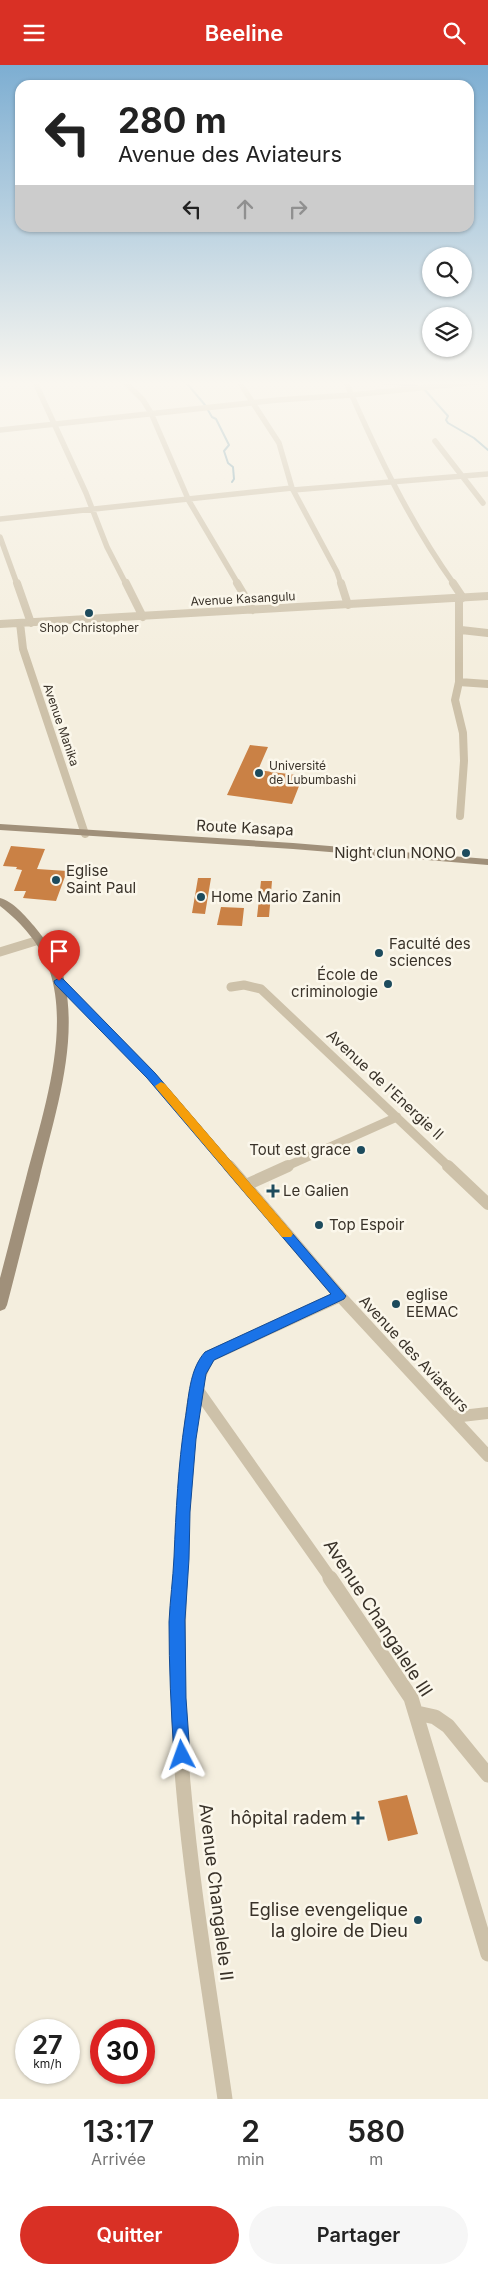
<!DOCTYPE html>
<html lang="fr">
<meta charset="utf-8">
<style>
body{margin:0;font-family:Inter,sans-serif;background:#f6f6f6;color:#222;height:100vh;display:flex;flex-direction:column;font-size:19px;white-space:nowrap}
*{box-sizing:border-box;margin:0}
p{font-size:16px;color:#767676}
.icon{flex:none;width:28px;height:28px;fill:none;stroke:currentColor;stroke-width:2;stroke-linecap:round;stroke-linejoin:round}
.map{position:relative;height:2034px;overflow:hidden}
.details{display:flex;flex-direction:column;background:#fff;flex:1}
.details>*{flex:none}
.banner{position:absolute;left:15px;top:15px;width:459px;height:152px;border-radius:15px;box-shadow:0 1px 4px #0004;background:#fff;color:#222;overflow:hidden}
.controls{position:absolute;left:422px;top:182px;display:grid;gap:10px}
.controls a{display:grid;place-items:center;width:50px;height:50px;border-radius:50%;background:#fff;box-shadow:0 1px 4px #0004;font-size:25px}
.speed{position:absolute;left:15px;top:1954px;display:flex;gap:10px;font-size:25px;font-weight:700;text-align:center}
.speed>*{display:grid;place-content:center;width:65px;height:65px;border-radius:50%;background:#fff;box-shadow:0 1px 4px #0004;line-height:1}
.speed small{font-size:12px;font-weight:400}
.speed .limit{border:8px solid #d22;background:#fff;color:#111}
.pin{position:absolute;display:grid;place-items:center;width:42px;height:42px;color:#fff;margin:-51px -21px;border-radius:50% 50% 50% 0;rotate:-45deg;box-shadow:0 0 5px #0007}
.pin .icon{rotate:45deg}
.me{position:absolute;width:55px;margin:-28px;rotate:356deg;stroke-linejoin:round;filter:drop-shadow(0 0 4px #0008)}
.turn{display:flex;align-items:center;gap:18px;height:105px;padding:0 20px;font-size:22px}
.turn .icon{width:65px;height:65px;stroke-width:2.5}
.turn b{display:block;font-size:35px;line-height:42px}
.lanes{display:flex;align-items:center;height:48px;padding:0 20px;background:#0003;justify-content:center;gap:25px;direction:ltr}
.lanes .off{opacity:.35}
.eta{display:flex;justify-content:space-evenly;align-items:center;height:85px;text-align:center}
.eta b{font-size:30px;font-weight:600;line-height:35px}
.cta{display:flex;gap:10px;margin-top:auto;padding:10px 20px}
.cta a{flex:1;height:58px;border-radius:30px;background:#d93025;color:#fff;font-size:20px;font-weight:600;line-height:58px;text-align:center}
.cta a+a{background:#f6f6f6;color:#222}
header{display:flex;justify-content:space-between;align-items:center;height:65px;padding:0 20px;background:#d93025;color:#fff;font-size:22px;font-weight:600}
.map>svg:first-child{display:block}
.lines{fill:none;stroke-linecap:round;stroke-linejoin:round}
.stream{stroke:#7ca5b2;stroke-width:2}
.building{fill:#ca8145}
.street-far4{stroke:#cdc1a9;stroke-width:5.5}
.street-far3{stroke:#cdc1a9;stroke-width:8}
.street-far2{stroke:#cdc1a9;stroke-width:9}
.street-far1{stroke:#cdc1a9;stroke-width:12}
.street{stroke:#cdc1a9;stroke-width:15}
.secondary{fill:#a0907a;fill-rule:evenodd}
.route{fill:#1a73e8;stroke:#114b97}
.slow{fill:#f59e0b}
.poi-dot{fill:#1d4b5d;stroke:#fbf7eb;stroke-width:2}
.labels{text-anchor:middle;stroke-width:5;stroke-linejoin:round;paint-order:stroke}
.far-street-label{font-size:12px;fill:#393229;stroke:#fbf7eb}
.far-poi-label{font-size:12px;fill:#393229;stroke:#fbf7eb}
.street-label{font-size:15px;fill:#393229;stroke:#fbf7eb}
.poi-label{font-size:15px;fill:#393229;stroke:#fbf7eb;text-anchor:start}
.near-street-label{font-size:18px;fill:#393229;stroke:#fbf7eb}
.near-poi-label{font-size:18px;fill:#393229;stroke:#fbf7eb;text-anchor:end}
</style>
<header><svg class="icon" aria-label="menu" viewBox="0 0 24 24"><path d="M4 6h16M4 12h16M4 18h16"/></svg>Beeline<svg class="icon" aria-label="search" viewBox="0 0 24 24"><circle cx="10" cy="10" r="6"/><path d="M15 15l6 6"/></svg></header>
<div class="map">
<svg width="488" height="2034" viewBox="0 0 488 2034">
<rect width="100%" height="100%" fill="#f4eede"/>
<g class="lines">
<path class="stream" d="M184,315l21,25 7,12 4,2 13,26 -5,6 4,12 5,4 1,12 -2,3
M344,315l73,6
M424,324l24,27 -2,4 2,3 26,15 14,12"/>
</g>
<path class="building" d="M250,680l18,2 -10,23 45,6 -11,28 -65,-9z
M11,781l34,3 -8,20 30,2 -11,30 -33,-3 3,-7h-12l8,-21 -6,-1 1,-2 -14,-1z
M198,813h13l-6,36 -13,-1z
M261,816h11l-3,36h-12z
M221,842l23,1 -2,18 -25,-1z
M407,1730l11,39 -30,7 -10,-40z"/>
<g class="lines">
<path class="street-far4" d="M34,315l52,113 21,54 19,37
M123,315l20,20 8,13 38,88 49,83
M238,315l41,63 13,45 45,84 4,12
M346,317c31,71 63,139 108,202
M0,365l278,-30 73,-5 137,-14
M435,376l48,62
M293,425l195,-16
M0,454l292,-31
M0,472l17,47"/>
<path class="street-far3" d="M17,518l14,40
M126,518l17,34
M237,518l16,27
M341,518l7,22
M453,518l10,15
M459,533v84l-4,18 8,33 1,28 -4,55
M20,558l3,26 62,185
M0,559l488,-28
M461,565l27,3
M459,617l29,2"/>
<path class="street-far2" d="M0,887l39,-12
M59,916l92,94 79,92
M231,922l13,-2 17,4 188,178
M285,1102l112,-50"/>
<path class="street-far1" d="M229,1101l111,130 148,160
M448,1101l40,38
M246,1120l42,-19
M197,1324l134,190
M453,1352l35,-4
M180,1514c1,-37 4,-74 7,-111 3,-37 2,-80 23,-112l130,-60"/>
<path class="street" d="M180,1513c-3,68 -3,137 3,205 9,106 27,211 42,316
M330,1513l81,120 77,256
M417,1648l18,4 13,9 40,49"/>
<path class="secondary" d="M0,759l293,19 195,16v6l-195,-16 -293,-19z
M0,833c13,3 26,19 34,28 14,17 27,35 31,57 13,65 -11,134 -26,197 -11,42 -21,83 -32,125l-2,4 -5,2v-33c9,-33 17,-67 26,-100 16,-61 44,-144 24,-206 -8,-26 -28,-49 -50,-66z"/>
</g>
<linearGradient id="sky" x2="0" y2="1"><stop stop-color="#7daed2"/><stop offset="0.53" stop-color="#faf7f0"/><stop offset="1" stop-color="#faf7f0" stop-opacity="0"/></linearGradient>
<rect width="488" height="600" fill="url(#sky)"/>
<path class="route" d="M59,913l4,1 92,94 191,223 -2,3 -130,61 -8,14 -10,65 -6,73 -1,47 -4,61 1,78 4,57 -2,6 -6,3 -6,-3 -2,-6c-3,-44 -5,-88 -5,-133 1,-22 4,-43 5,-65 2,-46 4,-91 11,-137 4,-23 4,-50 20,-68l126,-58 -184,-216 -92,-94 -1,-3z"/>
<path class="slow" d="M161,1017l4,2 126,147 2,3 -2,3h-9l-125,-148 -2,-3z"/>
<g class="poi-dot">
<circle cx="89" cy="548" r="5"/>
<circle cx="259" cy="708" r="5"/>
<circle cx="466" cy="788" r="5"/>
<circle cx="56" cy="815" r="5"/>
<circle cx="201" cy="832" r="5"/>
<circle cx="379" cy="888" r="5"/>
<circle cx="388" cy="919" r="5"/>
<circle cx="361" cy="1085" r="5"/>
<path d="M270.5 1118.5h5v5h5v5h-5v5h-5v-5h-5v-5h5z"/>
<circle cx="319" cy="1160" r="5"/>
<circle cx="396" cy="1239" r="5"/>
<path d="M355.5 1745.5h5v5h5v5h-5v5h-5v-5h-5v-5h5z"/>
<circle cx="418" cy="1855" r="5"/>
</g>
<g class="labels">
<g class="far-street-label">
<text transform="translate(243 534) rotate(-3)" y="4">Avenue Kasangulu</text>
<text transform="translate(61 660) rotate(71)" y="4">Avenue Manika</text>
</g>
<g class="far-poi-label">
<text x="89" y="567">Shop Christopher</text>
<text x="269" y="705" text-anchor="start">Université<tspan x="269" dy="14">de Lubumbashi</tspan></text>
</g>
<g class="street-label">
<text transform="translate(245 763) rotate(3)" y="5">Route Kasapa</text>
<text transform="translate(385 1020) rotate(43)" y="5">Avenue de l'Energie II</text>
<text transform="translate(414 1289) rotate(47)" y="5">Avenue des Aviateurs</text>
</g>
<g class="poi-label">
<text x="456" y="793" text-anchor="end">Night clun NONO</text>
<text x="66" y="811">Eglise<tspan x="66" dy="17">Saint Paul</tspan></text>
<text x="211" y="837">Home Mario Zanin</text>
<text x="389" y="884">Faculté des<tspan x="389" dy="17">sciences</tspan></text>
<text x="378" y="915" text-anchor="end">École de<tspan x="378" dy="17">criminologie</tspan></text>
<text x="351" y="1090" text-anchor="end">Tout est grace</text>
<text x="283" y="1131">Le Galien</text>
<text x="329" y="1165">Top Espoir</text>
<text x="406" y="1235">eglise<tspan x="406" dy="17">EEMAC</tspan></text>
</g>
<g class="near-street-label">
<text transform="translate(378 1553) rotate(57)" y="6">Avenue Changalele III</text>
<text transform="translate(216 1827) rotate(83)" y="6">Avenue Changalele II</text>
</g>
<g class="near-poi-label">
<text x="347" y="1759">hôpital radem</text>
<text x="408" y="1851">Eglise evengelique<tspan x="408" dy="21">la gloire de Dieu</tspan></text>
</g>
</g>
</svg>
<div class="controls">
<a><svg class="icon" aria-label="search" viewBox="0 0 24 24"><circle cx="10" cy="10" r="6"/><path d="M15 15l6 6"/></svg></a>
<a><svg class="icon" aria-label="layers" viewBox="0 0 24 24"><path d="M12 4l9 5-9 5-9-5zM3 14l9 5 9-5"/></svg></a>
</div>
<div class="speed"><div>27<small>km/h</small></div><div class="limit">30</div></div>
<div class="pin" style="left:59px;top:916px;background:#d93025"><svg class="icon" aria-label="arrive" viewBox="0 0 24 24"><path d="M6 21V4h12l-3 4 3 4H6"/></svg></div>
<svg class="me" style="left:182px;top:1690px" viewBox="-20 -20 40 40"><path d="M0-17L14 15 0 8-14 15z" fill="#1a73e8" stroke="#fff" stroke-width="4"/></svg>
<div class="banner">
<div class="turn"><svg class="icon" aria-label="left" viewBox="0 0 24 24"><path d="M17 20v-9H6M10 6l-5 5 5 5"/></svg><div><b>280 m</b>Avenue des Aviateurs</div></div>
<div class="lanes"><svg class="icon" aria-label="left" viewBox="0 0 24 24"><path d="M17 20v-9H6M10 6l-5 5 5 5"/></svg><svg class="icon off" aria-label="ahead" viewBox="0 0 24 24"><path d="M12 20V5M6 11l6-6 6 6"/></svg><svg class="icon off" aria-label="right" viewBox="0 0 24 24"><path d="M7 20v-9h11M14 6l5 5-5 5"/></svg></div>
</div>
</div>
<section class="details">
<div class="eta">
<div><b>13:17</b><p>Arrivée</p></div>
<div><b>2</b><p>min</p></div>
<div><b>580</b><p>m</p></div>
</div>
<div class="cta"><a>Quitter</a><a>Partager</a></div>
</section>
